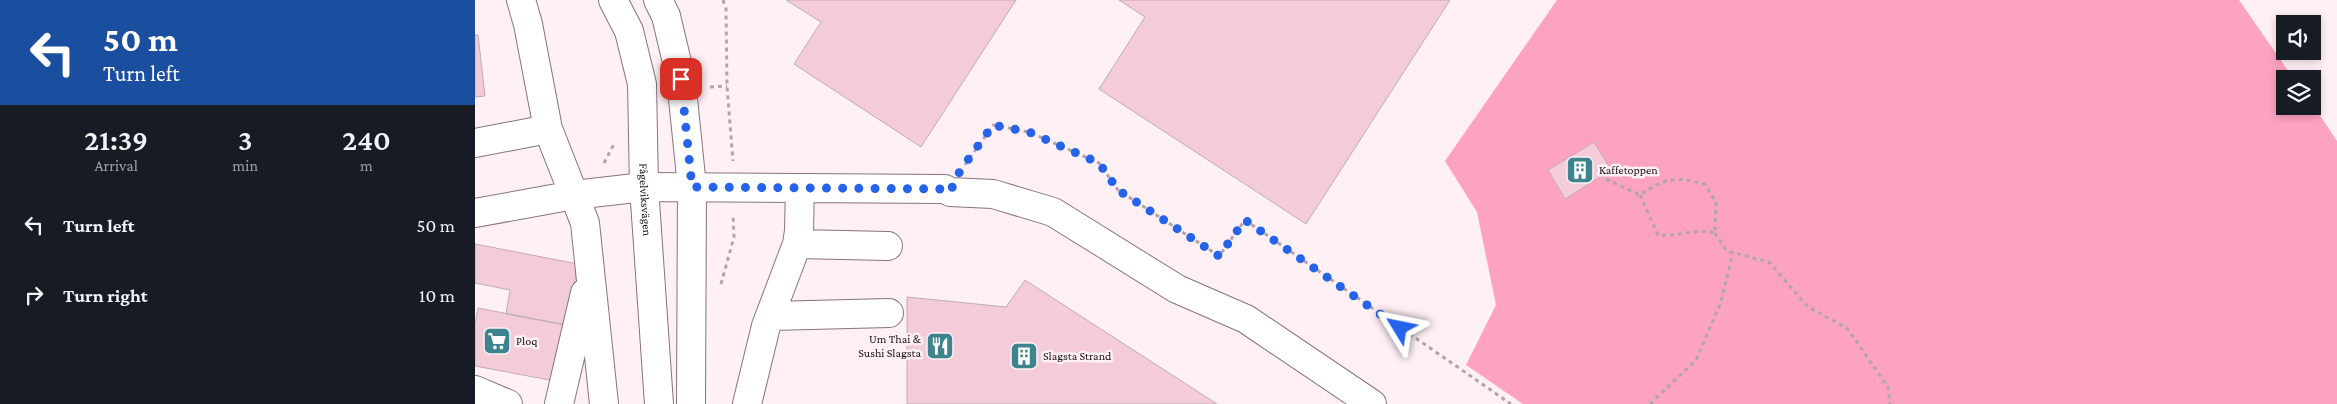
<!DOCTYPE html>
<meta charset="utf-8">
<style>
body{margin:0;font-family:"Crimson Pro",serif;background:#20242c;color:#f1f3f6;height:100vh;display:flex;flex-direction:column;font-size:19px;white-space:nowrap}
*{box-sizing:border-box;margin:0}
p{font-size:16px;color:#9ea1a6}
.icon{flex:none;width:28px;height:28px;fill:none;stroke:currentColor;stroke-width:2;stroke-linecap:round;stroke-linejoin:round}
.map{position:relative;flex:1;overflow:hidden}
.drawer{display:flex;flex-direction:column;background:#171b24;width:475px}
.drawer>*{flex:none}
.guide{background:#1a4fa0;color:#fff;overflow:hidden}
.tools{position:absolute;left:1801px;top:15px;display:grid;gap:10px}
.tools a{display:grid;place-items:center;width:45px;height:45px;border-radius:0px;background:#171b24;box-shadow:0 2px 8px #0003;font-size:25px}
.pin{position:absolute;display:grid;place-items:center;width:42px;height:42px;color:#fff;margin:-21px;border-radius:10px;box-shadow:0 2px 8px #0006}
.me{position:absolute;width:55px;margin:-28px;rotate:305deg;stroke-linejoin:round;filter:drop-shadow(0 0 4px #0008)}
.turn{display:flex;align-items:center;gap:18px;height:105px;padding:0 20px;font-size:22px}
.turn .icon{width:65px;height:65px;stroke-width:2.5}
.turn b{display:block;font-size:35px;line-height:42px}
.eta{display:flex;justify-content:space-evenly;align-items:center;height:85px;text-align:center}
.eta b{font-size:30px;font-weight:600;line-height:35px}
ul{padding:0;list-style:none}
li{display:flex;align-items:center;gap:15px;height:70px;padding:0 20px}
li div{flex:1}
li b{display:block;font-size:19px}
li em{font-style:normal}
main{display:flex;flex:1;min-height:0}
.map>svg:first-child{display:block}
.forest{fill:#fea2c2}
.building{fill:#f3ccd8;stroke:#c1acb2}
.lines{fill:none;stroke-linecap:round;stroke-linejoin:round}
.minor-casing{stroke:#88737a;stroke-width:30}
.major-casing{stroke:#88737a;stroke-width:30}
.path{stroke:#b2a5a9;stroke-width:3;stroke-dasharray:4 4;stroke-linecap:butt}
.minor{stroke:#fff;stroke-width:28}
.major{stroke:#fff;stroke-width:28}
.route{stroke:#2563eb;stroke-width:9;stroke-dasharray:0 16.2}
.labels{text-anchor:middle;stroke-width:5;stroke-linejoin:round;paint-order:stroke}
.poi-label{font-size:12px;fill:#1b1315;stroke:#fff0f5;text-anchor:start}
.street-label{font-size:12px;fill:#1b1315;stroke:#fff0f5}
</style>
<main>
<section class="drawer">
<div class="guide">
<div class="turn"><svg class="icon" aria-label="left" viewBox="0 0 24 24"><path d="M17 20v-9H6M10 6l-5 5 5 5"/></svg><div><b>50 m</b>Turn left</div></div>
</div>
<div class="eta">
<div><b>21:39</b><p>Arrival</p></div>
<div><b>3</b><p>min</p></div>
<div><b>240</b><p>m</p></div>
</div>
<ul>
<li><svg class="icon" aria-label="left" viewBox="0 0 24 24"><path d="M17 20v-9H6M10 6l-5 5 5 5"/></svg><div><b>Turn left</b></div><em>50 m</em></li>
<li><svg class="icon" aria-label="right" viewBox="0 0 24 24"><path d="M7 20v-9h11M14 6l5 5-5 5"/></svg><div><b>Turn right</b></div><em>10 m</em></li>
</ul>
</section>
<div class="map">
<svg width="1862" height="404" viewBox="0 0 1862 404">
<rect width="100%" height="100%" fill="#fff0f5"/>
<path class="forest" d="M1082,0h682l55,79h-9v27l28,-1 24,36v263h-814l-57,-39 30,-60 -19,-93 -32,-51z"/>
<path class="building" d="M311,0h230l-95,147 -127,-83 27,-42z
M644,0h331l-144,224 -207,-135 46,-72z
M0,35h3l7,61 -10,1z
M1119,142l17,28 -46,29 -17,-29z
M0,244l103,20 -12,61 -60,-11 4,-24 -35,-7z
M550,280l192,124h-310v-107l99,10z
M3,308l88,17 -11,56 -80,-15v-42z"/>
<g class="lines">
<g class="minor-casing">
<path id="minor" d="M46,0l7,24 20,105 26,66 70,-8 301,2 5,3 43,2 60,18 124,77 69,30 126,85
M0,143l73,-14
M0,213l99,-18 11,28 19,181
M322,244l91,2
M296,316l118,-3
M0,390l33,14
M84,404l26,-111
M272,404l19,-78 31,-82 2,-13 1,-43"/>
</g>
<g class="major-casing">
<g id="major">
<path id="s1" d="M138,0l16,31 13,53 2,103 15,217"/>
<path d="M183,0l8,16 15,63 11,108 -1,217"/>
</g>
</g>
<path class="path" d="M248,0l3,9 1,77 6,75
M235,87l17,-1
M129,163l11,-21
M490,165l28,-40 36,7 70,31 19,27 101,66 26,-36 266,184
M1131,179l34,16c25,-17 36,-19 65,-11l11,19 -1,30c-20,-5 -36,4 -57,2l-18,-40
M1240,233l12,18 42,11 39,45 39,21 41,59 2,17
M246,284l13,-47 -1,-23
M1175,404l46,-44 25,-58 12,-50"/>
<use href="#minor" class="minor"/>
<use href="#major" class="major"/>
</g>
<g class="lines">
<path class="route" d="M206,79l11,108 253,2 5,3 10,-21 33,-46 36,7 70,31 19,27 101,66 26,-36 155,108"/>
</g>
<defs>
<g id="building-square" transform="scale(1.4375)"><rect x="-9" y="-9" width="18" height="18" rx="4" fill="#3e848e" stroke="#fff0f5"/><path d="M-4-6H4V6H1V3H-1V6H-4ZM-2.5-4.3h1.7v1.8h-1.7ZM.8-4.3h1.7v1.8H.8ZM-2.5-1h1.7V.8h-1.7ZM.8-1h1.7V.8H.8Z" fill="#fff"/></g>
<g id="supermarket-square" transform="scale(1.4375)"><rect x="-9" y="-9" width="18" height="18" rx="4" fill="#3e848e" stroke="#fff0f5"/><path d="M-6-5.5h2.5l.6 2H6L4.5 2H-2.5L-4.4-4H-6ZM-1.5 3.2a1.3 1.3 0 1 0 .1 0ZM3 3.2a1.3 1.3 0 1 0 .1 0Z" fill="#fff"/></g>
<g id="restaurant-square" transform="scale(1.4375)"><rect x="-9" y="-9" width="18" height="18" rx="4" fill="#3e848e" stroke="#fff0f5"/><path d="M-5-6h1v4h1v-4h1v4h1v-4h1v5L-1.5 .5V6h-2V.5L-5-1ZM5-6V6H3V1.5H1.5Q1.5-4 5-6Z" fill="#fff"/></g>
</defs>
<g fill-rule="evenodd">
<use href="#building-square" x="1105" y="170"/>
<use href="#supermarket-square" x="22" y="341"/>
<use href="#restaurant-square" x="465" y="346"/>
<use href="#building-square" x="549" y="356"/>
</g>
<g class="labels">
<g class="poi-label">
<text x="1124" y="174">Kaffetoppen</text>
<text x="446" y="343" text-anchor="end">Um Thai &amp;<tspan x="446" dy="14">Sushi Slagsta</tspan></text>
<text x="41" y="345">Ploq</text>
<text x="568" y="360">Slagsta Strand</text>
</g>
<g class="street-label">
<text dy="4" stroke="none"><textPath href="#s1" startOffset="205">Fågelviksvägen</textPath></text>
</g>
</g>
</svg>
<div class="tools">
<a><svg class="icon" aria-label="sound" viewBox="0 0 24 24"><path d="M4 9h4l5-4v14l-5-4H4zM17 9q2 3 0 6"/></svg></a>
<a><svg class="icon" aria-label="layers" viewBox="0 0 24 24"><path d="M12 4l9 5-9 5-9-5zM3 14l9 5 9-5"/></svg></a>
</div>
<div class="pin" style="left:206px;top:79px;background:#d93025"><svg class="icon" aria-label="arrive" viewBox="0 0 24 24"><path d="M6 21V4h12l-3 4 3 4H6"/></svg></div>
<svg class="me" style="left:925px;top:328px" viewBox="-20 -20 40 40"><path d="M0-17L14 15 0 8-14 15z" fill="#2563eb" stroke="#fff" stroke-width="4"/></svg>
</div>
</main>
